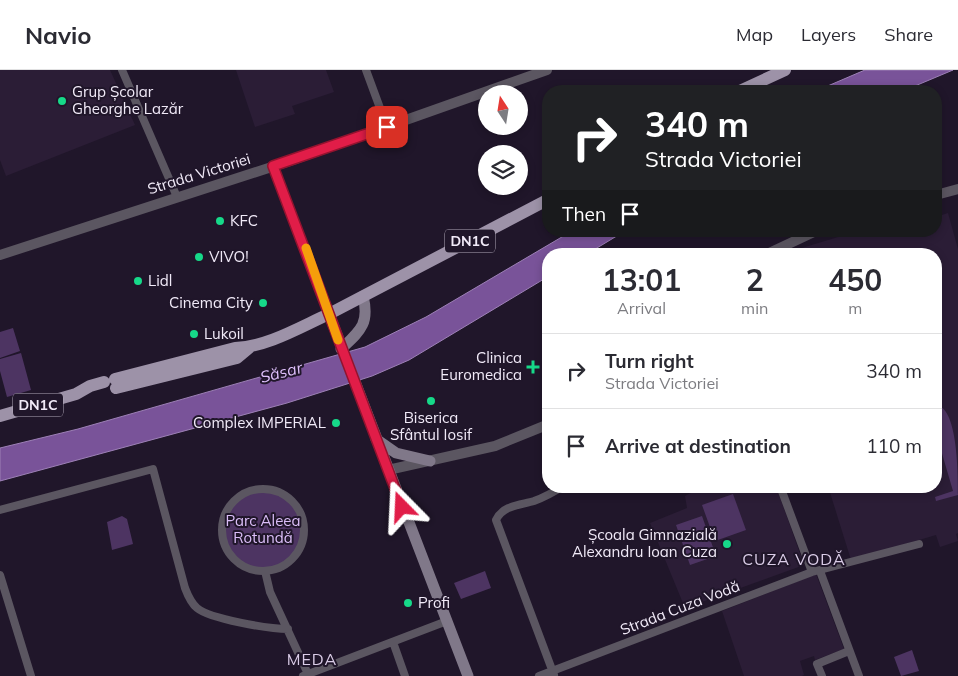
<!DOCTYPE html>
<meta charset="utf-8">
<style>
body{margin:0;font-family:Mulish,sans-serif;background:#f7f7f7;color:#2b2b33;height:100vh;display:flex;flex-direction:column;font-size:19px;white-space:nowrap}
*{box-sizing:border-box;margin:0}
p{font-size:16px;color:#7c7c81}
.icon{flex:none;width:28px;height:28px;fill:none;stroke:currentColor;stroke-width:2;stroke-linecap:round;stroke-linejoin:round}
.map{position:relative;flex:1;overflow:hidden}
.panel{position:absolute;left:542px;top:178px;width:400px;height:245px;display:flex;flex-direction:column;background:#fff;border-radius:20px;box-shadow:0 2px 8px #0003}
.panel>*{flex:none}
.hud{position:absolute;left:542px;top:15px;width:400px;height:152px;border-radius:20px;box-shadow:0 2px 8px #0003;background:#202124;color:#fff;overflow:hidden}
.needle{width:32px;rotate:348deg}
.tools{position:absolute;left:478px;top:15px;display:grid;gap:10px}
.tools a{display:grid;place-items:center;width:50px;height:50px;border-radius:50%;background:#fff;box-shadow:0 2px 8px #0003;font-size:25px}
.pin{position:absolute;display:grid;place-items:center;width:42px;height:42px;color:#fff;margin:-21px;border-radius:10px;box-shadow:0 2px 8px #0006}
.me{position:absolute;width:55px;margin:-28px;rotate:339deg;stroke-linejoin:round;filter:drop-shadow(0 0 4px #0008)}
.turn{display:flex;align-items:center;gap:18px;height:105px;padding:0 20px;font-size:22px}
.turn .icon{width:65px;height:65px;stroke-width:2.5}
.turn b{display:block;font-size:35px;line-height:42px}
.then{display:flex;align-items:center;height:48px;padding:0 20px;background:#0003;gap:10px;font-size:19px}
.eta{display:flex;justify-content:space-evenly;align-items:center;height:85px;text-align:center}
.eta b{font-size:30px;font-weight:700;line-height:35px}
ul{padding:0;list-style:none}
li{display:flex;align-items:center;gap:15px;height:75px;padding:0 20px;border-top:1px solid #e1e1e2}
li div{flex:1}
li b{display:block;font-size:19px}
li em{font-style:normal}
header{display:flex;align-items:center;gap:30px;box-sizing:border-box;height:70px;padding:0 25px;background:#fff;border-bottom:1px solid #e1e1e2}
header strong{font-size:24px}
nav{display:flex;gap:28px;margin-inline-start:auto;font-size:18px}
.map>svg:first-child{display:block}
.built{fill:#2b1d36}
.green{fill:#4d3462}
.water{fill:#795399;stroke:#9d80b6}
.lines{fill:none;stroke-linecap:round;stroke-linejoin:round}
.minor{stroke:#5b5661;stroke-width:8}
.tertiary{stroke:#5b5661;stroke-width:10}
.secondary{stroke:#807889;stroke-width:11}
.primary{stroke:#9d92a8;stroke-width:12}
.route-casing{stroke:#92132f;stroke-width:12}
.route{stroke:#e11d48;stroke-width:9}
.slow{stroke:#f59e0b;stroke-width:9}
.poi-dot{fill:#16d989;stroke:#20162a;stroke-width:2}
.labels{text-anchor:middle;stroke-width:4;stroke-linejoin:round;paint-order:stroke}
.shield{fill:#20162a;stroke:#b2aaba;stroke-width:1}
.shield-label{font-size:14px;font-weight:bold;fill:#f1eaf8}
.poi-label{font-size:15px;fill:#f1eaf8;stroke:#20162a;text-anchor:start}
.street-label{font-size:15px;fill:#f1eaf8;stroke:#20162a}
.park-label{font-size:15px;fill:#dbbef8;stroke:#20162a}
.water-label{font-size:16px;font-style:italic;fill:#dfc1fc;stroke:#20162a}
.neighbourhood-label{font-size:16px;letter-spacing:1px;fill:#dacce7;stroke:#20162a}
</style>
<header>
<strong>Navio</strong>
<nav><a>Map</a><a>Layers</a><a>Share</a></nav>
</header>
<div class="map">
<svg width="958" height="606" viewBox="0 0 958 606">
<rect width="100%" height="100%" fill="#20162a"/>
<path class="built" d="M0,0h110l25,55 -129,51 -6,-16z
M236,0h90l8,22 -42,14 3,8 -40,13z
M948,143l10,36v284l-2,1 2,7 -18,6 -4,-12 -85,25 -23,-74h108v-232h-154l76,-23h78v-14z
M704,416h72l28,79 -119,43 -35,-85 37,-15 -2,-12z
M816,504l28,75 -29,11 -1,-4 -14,5 4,14 -2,1h-58l-22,-65z"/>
<path class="green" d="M13,258l7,23 -20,7v-26z
M21,283l10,37 -24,7 -7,-26v-12z
M939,336c19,7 19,70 19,89l-22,6 -1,-4 18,-6 -17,-58v-26z
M224 460a39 39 0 1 1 78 0a39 39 0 1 1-78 0Z
M733,424l13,36 -31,11 -13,-36z
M122,446l5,3 6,25 -21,6 -5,-28z
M702,446l14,40 -26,9 -14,-40z
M485,501l6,17 -30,11 -7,-16z
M912,580l7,21 -18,5 -7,-19z"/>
<path class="water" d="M865,0h88l-50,21h-87z
M572,161h53l-38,23h-38v22l-140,84 -37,16 -85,27 -287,78v-33l78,-19 287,-82 61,-30z"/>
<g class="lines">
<path class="minor" d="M122,0l55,127
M366,0l21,57
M780,416l32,86
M222 460a41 41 0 1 1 82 0a41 41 0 1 1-82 0Z
M0,440l153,-41 32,119c3,8 6,15 12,20 13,11 72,21 91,21
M265,501l5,21 38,82
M820,501l39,105
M0,505l31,101
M393,572l12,34
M554,605l-58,-155c7,-15 25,-15 38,-19 11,-4 20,-9 29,-15
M303,606l144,-55
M539,606l273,-104 107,-28
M822,606l-5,-12 32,-13"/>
<path class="tertiary" d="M273,96l56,148
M936,125l22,-6
M767,184l49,-23
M0,185l290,-94 257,-91
M388,400l107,-24 54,-22"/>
<path class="secondary" d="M329,244l139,362
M341,279c19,-18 29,-25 22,-53
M376,369l20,14 34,8"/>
<path class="primary" d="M740,21l45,-21
M115,309l120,-31c32,-1 65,-21 94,-34l220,-115
M116,318l121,-30 12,-10
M0,346l76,-22 14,-8 14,-4"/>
</g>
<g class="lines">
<g class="route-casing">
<path id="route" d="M387,57l-114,39 129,341"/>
</g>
<use href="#route" class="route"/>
<path class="slow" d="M306,178l32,92"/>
</g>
<g class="poi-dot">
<circle cx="62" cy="31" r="5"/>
<circle cx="220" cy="151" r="5"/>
<circle cx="199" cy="187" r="5"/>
<circle cx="138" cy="211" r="5"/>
<circle cx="263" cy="233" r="5"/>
<circle cx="194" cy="264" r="5"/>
<path d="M530.5 289.5h5v5h5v5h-5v5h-5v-5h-5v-5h5z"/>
<circle cx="431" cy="331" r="5"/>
<circle cx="336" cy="353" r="5"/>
<circle cx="727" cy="474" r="5"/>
<circle cx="408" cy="533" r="5"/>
</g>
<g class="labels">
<g class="shield">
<rect x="445" y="159.5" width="50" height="23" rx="4"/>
<rect x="13" y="323.5" width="50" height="23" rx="4"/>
</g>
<g class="shield-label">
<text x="470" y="176">DN1C</text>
<text x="38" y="340">DN1C</text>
</g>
<g class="poi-label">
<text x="72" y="27">Grup Școlar<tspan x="72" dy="17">Gheorghe Lazăr</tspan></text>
<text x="230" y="156">KFC</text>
<text x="209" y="192">VIVO!</text>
<text x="148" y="216">Lidl</text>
<text x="253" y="238" text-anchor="end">Cinema City</text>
<text x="204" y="269">Lukoil</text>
<text x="522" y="293" text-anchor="end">Clinica<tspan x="522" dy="17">Euromedica</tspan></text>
<text x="431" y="353" text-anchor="middle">Biserica<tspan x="431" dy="17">Sfântul Iosif</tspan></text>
<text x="326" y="358" text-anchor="end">Complex IMPERIAL</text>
<text x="717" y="470" text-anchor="end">Școala Gimnazială<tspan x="717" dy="17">Alexandru Ioan Cuza</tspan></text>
<text x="418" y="538">Profi</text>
</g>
<g class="street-label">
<text transform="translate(199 104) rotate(-17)" y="5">Strada Victoriei</text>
<text transform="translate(680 538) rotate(-21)" y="5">Strada Cuza Vodă</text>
</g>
<g class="park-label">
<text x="263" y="456">Parc Aleea<tspan x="263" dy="17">Rotundă</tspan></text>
</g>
<g class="water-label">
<text transform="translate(281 302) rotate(-14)" y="6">Săsar</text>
</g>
<g class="neighbourhood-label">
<text x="794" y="495">CUZA VODĂ</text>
<text x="312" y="595">MEDA</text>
</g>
</g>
</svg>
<div class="tools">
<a><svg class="needle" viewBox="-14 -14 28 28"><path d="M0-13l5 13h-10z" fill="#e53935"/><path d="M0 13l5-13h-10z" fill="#7c7c81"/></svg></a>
<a><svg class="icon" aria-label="layers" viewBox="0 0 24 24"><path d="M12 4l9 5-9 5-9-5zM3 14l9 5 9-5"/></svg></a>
</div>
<div class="pin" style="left:387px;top:57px;background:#d93025"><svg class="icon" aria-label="arrive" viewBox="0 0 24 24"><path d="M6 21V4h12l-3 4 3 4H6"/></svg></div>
<svg class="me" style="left:402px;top:437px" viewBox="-20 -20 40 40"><path d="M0-17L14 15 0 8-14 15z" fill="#e11d48" stroke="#fff" stroke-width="4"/></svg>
<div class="hud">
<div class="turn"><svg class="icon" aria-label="right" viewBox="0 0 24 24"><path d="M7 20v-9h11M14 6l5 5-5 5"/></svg><div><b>340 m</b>Strada Victoriei</div></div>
<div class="then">Then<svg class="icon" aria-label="arrive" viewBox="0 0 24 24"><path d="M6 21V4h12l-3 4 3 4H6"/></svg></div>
</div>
<section class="panel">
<div class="eta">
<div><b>13:01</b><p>Arrival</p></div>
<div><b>2</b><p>min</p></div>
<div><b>450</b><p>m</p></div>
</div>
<ul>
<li><svg class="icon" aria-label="right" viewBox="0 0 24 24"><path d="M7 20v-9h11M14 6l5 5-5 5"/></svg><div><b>Turn right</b><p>Strada Victoriei</p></div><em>340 m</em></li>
<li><svg class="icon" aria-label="arrive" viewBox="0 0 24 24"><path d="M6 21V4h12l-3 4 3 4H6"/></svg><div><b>Arrive at destination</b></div><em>110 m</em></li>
</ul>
</section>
</div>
